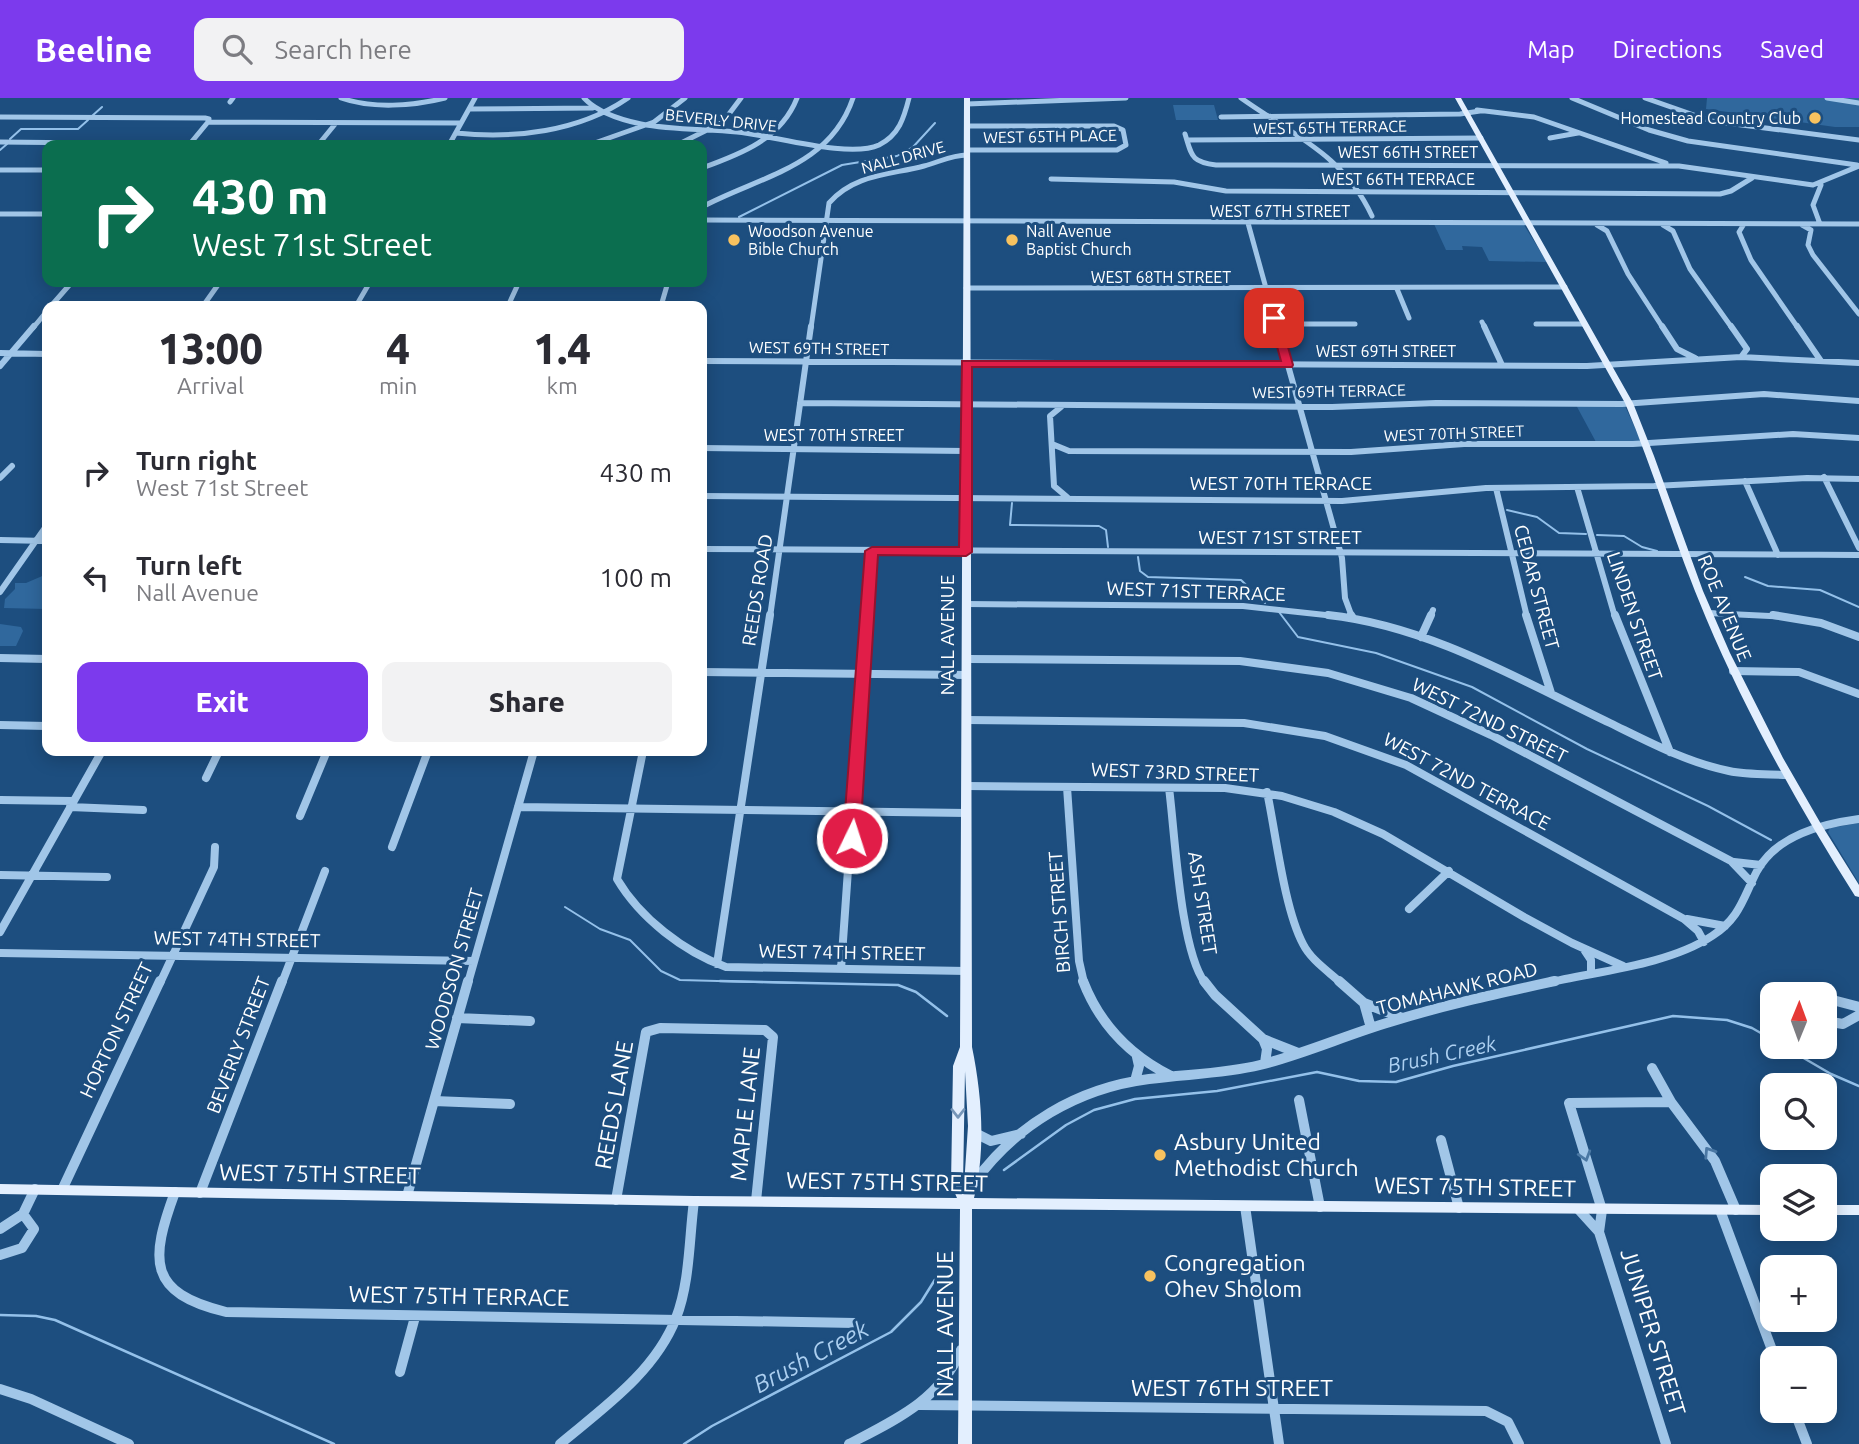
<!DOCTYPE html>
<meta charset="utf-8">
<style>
body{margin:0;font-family:Ubuntu,sans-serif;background:#f2f2f3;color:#2b2b33;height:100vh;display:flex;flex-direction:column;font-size:26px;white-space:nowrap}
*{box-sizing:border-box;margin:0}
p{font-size:23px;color:#7c7c81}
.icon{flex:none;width:38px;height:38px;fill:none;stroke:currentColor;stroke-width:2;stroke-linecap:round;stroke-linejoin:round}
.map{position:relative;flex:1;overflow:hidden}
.details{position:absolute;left:42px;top:203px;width:665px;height:455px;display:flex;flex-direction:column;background:#fff;border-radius:14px;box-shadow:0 4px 18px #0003}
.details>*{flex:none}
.banner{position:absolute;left:42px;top:42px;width:665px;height:147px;border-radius:14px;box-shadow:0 4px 18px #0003;background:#0b6e4f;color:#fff;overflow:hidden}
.needle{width:46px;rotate:1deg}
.buttons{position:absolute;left:1760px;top:884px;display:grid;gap:14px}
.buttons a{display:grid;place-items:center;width:77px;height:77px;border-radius:14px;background:#fff;box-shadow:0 4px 18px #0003;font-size:35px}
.pin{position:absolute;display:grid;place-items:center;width:60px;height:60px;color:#fff;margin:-30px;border-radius:14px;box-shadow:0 4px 10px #0006}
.me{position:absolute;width:77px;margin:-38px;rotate:4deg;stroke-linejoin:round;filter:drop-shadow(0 0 5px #0008)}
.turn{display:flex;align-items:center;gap:24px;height:147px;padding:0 35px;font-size:32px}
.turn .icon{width:91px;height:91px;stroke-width:2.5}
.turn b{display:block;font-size:49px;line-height:60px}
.eta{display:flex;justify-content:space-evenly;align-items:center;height:119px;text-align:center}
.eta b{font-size:42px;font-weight:800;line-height:49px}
.primary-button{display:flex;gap:14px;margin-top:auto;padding:14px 35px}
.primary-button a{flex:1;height:80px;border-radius:14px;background:#7c3aed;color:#fff;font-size:28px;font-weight:800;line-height:80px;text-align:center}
.primary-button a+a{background:#f2f2f3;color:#2b2b33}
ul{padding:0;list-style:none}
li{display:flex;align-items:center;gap:21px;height:105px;padding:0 35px}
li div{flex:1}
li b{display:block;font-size:26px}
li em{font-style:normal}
header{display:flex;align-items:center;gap:42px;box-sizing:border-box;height:98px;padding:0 35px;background:#7c3aed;color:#fff}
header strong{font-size:33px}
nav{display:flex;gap:38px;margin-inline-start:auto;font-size:24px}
.search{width:490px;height:63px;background:#f2f2f3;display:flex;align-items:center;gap:18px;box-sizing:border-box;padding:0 24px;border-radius:14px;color:#7c7c81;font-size:26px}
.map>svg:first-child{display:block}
.green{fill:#30689d}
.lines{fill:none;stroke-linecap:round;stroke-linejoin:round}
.stream-far1{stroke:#94c1ea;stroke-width:2}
.stream{stroke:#94c1ea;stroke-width:2.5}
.minor-far3{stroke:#a1c6e8;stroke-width:5}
.minor-far2{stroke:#a1c6e8;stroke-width:6}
.minor-far1{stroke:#a1c6e8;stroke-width:8}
.minor{stroke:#a1c6e8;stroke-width:10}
.major{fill:#e3effe;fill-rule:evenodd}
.oneway{stroke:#7696b8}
.oneway2{stroke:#4b78a4}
.route{fill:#e11d48;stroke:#92132f;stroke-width:2}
.poi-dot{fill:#f8c25f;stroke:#1d4e7f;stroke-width:2.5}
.labels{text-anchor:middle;stroke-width:6;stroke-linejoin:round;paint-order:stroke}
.far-poi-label{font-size:16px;fill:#fff;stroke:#1d4e7f;text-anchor:start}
.far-street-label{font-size:16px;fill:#fff;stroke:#1d4e7f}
.street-label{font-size:19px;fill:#fff;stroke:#1d4e7f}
.water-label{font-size:21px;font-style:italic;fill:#accff0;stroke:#1d4e7f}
.near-street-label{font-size:23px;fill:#fff;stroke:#1d4e7f}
.near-poi-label{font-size:23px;fill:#fff;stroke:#1d4e7f;text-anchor:start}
.near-water-label{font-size:24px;font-style:italic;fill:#accff0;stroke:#1d4e7f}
</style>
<header>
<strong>Beeline</strong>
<div class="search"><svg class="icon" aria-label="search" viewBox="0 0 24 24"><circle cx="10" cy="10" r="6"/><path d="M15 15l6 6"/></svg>Search here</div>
<nav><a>Map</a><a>Directions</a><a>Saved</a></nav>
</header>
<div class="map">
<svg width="1859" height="1346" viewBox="0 0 1859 1346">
<rect width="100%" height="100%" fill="#1d4e7f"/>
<path class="green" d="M1707,0h152v29h-24l-129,-18z
M1173,7h41l4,15h-42z
M1434,126l90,1 23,37 -58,-1 -7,-14 -20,-1 1,4h-17z
M1576,307l49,1 16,35 -45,1z
M47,476v35l-43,-1 1,-9 10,-10v-6h11z
M0,526l21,3 2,4 -7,15h-16z
M1859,725v60l-31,-51 2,-4z"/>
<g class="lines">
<path class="stream-far1" d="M92,18l10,-9
M10,41l11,-10h57l10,-9
M0,52l7,-6
M739,119l103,-52 55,-9 16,-9 22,-24
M1012,405l-2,22 89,1 7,4 2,17
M1507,412l30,7 22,16 27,1
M1597,437l27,1 18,11 15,4
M1138,459l2,14 8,6 93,3 24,23
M1745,479l23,9 52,4 39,17
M1279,514l19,25 78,16 96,34 115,62 121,57 63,34
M565,809l35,22 30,11 31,31 19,9 117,3"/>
<path class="stream" d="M720,883l178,4 18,7 31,24
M1783,948l48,28 28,12
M1004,1072l62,-45 28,-15 41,-11 82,-8 100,-19 42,9 37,1 57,-16 220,-50 54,4 25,8 21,12
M0,1217l36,1 19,4 279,124
M684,1346l28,-18 179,-94 30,-30 15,-24"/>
<path class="minor-far3" d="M341,0c31,11 72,8 104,0
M584,0c13,14 38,22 57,26 31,6 64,5 96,8 35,3 112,27 142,13 20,-10 25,-27 30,-47
M1241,0c52,37 103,57 131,118
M1572,0l77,32 39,11 169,24
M1645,0l66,23 148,19
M1827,0l32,5
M230,4l3,-4
M967,6l159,-6
M469,11l124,-1
M1477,12l57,7 132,46
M0,19l205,1 4,1 -1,3 253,1
M1221,19l239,-3 20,-3
M967,28h147l9,4 3,15 -9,5h-150
M456,35c58,6 123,-1 172,-35
M1185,36c7,22 6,28 31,31l463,1 134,19 46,-19
M1550,40l28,-5
M1187,42l294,-2
M0,44l190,2
M189,47l19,-23
M318,47l18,-22
M449,47l26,-47
M589,47l65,-23 31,-24
M677,47l46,-23 18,-24
M702,70c39,-14 79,-29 95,-70
M0,72h47
M1051,81l123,3 52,9 494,3 11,-3 21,-13
M702,109c58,-31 128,-40 151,-109
M0,116h47
M702,122l1157,4
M1248,125l29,105
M1744,126l-5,8 12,28 47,68
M1820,126l-7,-19 8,-20
M1597,127l10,6 21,43 35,54
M1663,127l10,6 17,38 42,59
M1802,127l9,5 -3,15 5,10 46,59
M966,190l599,-1
M1397,191l12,29
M51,208l21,-24
M203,208l17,-24
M356,208l14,-24
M508,208l11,-24
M661,208l7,-24
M1482,224l3,6
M1276,226h79
M1536,226h49
M33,230l14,-17
M811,230l18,-125c25,-29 61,-28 95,-37 15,-4 28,-11 43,-11"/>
<path class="minor-far2" d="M1277,228l65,232 3,40 7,19
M1484,228l18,39
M1662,228l15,23 18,9
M1731,228l16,23 -6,8
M1797,228l24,35
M0,255l47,1
M702,263l885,5 154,-9 118,6
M0,268l34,-40
M800,305l532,4 104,-4 186,1 142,-10 95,7
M1061,309l-11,9 4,70 13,11
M702,329l1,-6
M1052,346l17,7 282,1 113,-8h169l160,-10 66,4
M702,350l264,3
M1824,379l35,71
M0,380l12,-12
M1745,383l33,74
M1577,389l38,130
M1496,390l31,129
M702,398l640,5 144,-13 168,-2 153,-8 52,1
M0,442l47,1
M702,451l1157,6
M0,494l47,-67
M966,506l277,2 101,11
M1708,515l81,4
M770,519l41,-291
M866,519l5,-66
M1430,519l3,-7"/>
<path class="minor-far1" d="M1328,517c101,11 192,65 282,108 39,19 76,39 119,48 18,4 39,3 58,4
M1351,517l2,3
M1526,517l25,78
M1615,517l55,137
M1773,517l48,8 38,14
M1421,539l10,-22
M0,560l47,1
M967,561l273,2 88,12 83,25 80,37 240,126 21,22
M1733,573l66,1 60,22
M702,574l265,3
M966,622l278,3 81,13 81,29 278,154 14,12 6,11
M0,627l47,1
M643,653l-26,128c23,39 67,73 109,88l241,4
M206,680l13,-27
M966,688l259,2 57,8 52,16 49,22 141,83 48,26 51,23
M1067,689l12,174 5,22
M1169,690c6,45 11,162 36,195
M1267,694c9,42 17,116 36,152 8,16 25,27 38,39
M0,702l73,1
M70,709l73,3
M518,709l449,6
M300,718l27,-65
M392,749l36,-96
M1734,764l27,3
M0,777l107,2
M1409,811l40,-38
M1687,821l38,7
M0,834l102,-181
M1585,853l6,9v13
M0,855l474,8
M717,866l53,-349
M841,871l25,-354
M160,885l54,-116 1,-20
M282,885l43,-112
M468,885l66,-232
M1547,885c51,-12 121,-18 165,-47 28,-18 31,-38 45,-65 20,-36 65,-47 102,-52"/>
<path class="minor" d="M1083,883c17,44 46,74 88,95
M1204,883l11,14 48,44 35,14
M1339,883l25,22 38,15
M1825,900l34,9
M1364,905l7,25
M457,920l73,3
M1825,923l18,3 16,-9
M1263,941l4,10 -2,14
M1652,970l19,34 44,59 21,49
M1135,983l4,-15 -2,-9
M1299,1002l21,107
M434,1003l76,3
M975,1035l16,8 30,-7
M1441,1042l18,68
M973,1086c42,-59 105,-96 176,-105 37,-5 74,-5 111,-14 44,-11 86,-30 130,-43 54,-17 110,-29 165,-41
M62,1092l98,-209
M175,1094c-25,68 -28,101 51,120l629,11
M200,1095l82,-212
M407,1098l61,-215
M616,1102l30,-168 14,-4 105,2 8,7 -17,164
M1245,1108l34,238
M1579,1112l20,22
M1720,1112l55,148
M23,1116l12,-25
M0,1131l23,-15 11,15 -12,19 -22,7
M400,1274l15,-55
M0,1291l31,10 98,45
M921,1307l565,6 22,11 11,22
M1794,1312l13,34
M560,1346c43,-36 95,-72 116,-126 14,-36 13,-79 18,-117
M849,1346c46,-24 91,-44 112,-94
M1666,1346l-67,-212 3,-22 -33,-107 102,-1"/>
<path class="major" d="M964,0h6l2,949c10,48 14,103 2,151l799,7v10l-801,-6v235h-14l2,-235 -266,-3 -694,-12v-10l694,12 263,2 -6,-14 2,-118 7,-19zM965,973l3,55 -4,60 -1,-2z
M1455,0h6l172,305 21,53 49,135 27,62 53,105 38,66 38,61v12l-4,-1c-56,-89 -108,-181 -149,-278 -30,-70 -51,-144 -81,-215z
M1825,1107h34v10h-34z"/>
</g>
<defs><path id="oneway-chevron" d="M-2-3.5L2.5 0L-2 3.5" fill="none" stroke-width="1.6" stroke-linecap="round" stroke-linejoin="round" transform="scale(1.75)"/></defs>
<use class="oneway" href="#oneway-chevron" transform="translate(958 1015) rotate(90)"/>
<g class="oneway2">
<use href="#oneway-chevron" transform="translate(1709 1054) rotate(-123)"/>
<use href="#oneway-chevron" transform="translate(1585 1058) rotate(73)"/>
</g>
<path class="route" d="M1274,217l6,3 13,47 -1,2h-320v185l-6,4 -88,-1 -18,283 -8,6 -6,-2 -3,-4 22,-287 7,-4h87l3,-186h319l-12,-43z"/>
<g class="poi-dot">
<circle cx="1815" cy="20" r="7"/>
<circle cx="734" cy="142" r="7"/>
<circle cx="1012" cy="142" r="7"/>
<circle cx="1160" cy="1057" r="7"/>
<circle cx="1150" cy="1178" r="7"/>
</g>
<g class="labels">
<g class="far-poi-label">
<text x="1801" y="26" text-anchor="end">Homestead Country Club</text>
<text x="748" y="139">Woodson Avenue<tspan x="748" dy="18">Bible Church</tspan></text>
<text x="1026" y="139">Nall Avenue<tspan x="1026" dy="18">Baptist Church</tspan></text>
</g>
<g class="far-street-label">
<text transform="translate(721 22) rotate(6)" y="6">BEVERLY DRIVE</text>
<text transform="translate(1330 29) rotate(-1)" y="6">WEST 65TH TERRACE</text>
<text transform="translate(1050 38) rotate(-1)" y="6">WEST 65TH PLACE</text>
<text x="1408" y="60">WEST 66TH STREET</text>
<text transform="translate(903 59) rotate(-15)" y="6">NALL DRIVE</text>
<text x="1398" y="87">WEST 66TH TERRACE</text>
<text x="1280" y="119">WEST 67TH STREET</text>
<text x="1161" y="185">WEST 68TH STREET</text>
<text transform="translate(819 250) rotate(1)" y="6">WEST 69TH STREET</text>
<text x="1386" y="259">WEST 69TH STREET</text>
<text transform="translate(1329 293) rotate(-1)" y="6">WEST 69TH TERRACE</text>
<text transform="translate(1454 335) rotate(-2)" y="6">WEST 70TH STREET</text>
<text x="834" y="343">WEST 70TH STREET</text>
</g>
<g class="street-label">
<text x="1281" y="392">WEST 70TH TERRACE</text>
<text x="1280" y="446">WEST 71ST STREET</text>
<text transform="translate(1537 489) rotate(75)" y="7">CEDAR STREET</text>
<text transform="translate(757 492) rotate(-81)" y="7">REEDS ROAD</text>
<text transform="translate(1196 493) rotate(2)" y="7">WEST 71ST TERRACE</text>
<text transform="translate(1725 510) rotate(68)" y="7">ROE AVENUE</text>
<text transform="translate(1635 518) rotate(71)" y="7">LINDEN STREET</text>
<text transform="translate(947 537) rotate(-90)" y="7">NALL AVENUE</text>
<text transform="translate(1490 622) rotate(26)" y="7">WEST 72ND STREET</text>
<text transform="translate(1175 674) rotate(2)" y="7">WEST 73RD STREET</text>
<text transform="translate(1467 683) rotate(28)" y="7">WEST 72ND TERRACE</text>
<text transform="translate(1203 805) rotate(81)" y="7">ASH STREET</text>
<text transform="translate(1059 814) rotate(-94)" y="7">BIRCH STREET</text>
<text transform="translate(237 841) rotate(1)" y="7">WEST 74TH STREET</text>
<text transform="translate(842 854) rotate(1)" y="7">WEST 74TH STREET</text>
<text transform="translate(454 871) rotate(-74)" y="7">WOODSON STREET</text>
<text transform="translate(1457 890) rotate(-14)" y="7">TOMAHAWK ROAD</text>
<text transform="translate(116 932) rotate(-65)" y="7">HORTON STREET</text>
<text transform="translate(238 947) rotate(-69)" y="7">BEVERLY STREET</text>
</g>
<g class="water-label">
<text transform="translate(1442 957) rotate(-12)" y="7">Brush Creek</text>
</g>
<g class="near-street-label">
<text transform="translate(614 1007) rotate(-80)" y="8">REEDS LANE</text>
<text transform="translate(745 1016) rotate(-84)" y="8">MAPLE LANE</text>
<text transform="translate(320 1076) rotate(1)" y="8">WEST 75TH STREET</text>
<text transform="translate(887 1084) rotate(1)" y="8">WEST 75TH STREET</text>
<text transform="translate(1475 1089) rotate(1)" y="8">WEST 75TH STREET</text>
<text transform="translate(459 1198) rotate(1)" y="8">WEST 75TH TERRACE</text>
<text transform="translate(945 1226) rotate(-90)" y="8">NALL AVENUE</text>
<text transform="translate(1653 1234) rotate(73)" y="8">JUNIPER STREET</text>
<text x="1232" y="1298">WEST 76TH STREET</text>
</g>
<g class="near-poi-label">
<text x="1174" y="1052">Asbury United<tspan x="1174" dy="26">Methodist Church</tspan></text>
<text x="1164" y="1173">Congregation<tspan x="1164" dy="26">Ohev Sholom</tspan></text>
</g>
<g class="near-water-label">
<text transform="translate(811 1259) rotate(-28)" y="8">Brush Creek</text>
</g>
</g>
</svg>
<div class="buttons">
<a><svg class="needle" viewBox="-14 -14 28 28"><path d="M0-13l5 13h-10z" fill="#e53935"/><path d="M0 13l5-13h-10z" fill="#7c7c81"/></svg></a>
<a><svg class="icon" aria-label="search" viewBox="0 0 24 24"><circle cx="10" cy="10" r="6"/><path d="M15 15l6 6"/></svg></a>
<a><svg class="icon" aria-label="layers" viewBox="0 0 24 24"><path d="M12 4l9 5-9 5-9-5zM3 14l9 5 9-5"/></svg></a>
<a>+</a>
<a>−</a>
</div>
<div class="pin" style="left:1274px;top:220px;background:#d93025"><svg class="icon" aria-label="arrive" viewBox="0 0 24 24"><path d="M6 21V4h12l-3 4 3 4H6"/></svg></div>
<svg class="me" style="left:852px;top:740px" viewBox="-20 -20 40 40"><circle r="17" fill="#e11d48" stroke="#fff" stroke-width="3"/><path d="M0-11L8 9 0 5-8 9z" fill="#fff"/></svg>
<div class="banner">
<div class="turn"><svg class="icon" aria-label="right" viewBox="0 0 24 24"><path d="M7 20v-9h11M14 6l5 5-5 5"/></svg><div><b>430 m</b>West 71st Street</div></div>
</div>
<section class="details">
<div class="eta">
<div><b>13:00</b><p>Arrival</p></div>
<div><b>4</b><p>min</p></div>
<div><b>1.4</b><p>km</p></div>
</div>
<ul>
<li><svg class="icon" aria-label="right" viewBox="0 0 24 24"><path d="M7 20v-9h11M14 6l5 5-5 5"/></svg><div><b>Turn right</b><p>West 71st Street</p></div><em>430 m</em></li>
<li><svg class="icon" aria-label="left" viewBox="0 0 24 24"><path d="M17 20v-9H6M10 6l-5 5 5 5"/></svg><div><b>Turn left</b><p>Nall Avenue</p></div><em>100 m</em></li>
</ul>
<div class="primary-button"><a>Exit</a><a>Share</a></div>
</section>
</div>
